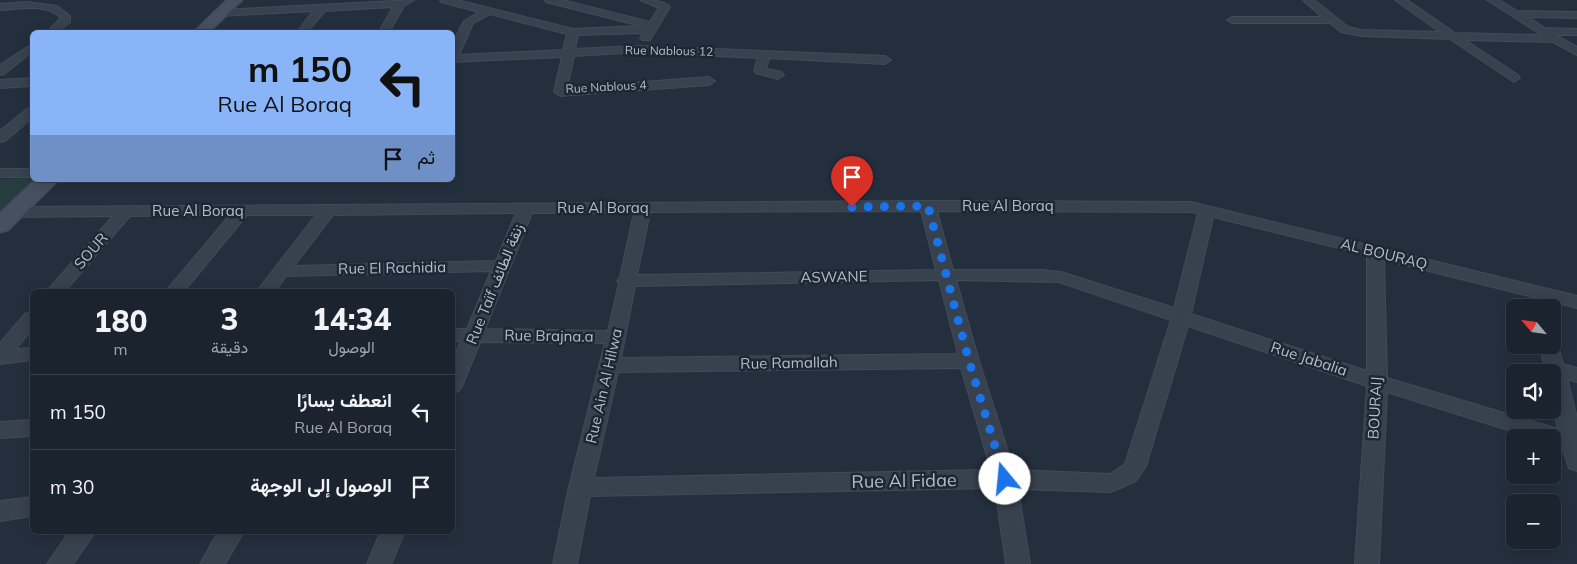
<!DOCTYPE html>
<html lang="ar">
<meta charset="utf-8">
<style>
body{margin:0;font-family:Mulish,Vazirmatn,sans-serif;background:#282f3a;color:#f1f3f6;direction:rtl;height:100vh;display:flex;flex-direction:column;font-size:19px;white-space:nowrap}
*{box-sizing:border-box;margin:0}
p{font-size:16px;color:#a0a4aa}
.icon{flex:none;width:28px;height:28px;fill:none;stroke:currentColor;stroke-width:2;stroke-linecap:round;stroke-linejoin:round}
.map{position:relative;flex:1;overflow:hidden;direction:ltr}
.panel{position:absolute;left:30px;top:289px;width:425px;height:245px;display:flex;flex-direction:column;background:#1b232e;border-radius:8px;box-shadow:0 2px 12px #0003,0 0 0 1px #39404a;direction:rtl}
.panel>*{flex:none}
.guide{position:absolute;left:30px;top:30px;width:425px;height:152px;border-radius:8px;box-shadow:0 2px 12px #0003,0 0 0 1px #39404a;direction:rtl;background:#8ab4f8;color:#111;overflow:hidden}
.needle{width:32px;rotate:299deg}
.fabs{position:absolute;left:1506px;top:299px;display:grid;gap:10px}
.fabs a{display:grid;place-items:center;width:55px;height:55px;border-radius:8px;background:#1b232e;box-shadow:0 2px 12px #0003,0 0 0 1px #39404a;font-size:25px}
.pin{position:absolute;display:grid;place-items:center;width:42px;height:42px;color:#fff;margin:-51px -21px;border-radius:50% 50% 50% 0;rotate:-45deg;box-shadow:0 0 5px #0007}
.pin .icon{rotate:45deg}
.me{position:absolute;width:55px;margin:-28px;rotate:343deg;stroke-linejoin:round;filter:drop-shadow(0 0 4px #0008)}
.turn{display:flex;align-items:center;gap:18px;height:105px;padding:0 20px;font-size:22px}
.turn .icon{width:65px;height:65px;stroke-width:2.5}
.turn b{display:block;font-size:35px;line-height:42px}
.then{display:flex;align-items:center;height:48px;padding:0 20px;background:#0003;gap:10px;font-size:19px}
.eta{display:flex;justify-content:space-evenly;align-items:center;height:85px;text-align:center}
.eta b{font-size:30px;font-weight:800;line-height:35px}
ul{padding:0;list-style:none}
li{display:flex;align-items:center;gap:15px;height:75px;padding:0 20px;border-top:1px solid #39404a}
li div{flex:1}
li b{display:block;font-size:19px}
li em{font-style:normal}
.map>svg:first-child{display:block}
.green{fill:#263c3f}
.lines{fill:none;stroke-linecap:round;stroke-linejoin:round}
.street-casing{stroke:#414a57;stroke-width:2}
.secondary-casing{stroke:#414a57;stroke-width:3}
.street{fill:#38414e;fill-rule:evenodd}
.secondary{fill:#465061;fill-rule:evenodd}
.route{stroke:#1a73e8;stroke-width:9;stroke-dasharray:0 16.2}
.labels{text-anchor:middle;stroke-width:5;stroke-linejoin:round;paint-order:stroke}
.far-street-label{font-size:12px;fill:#b4bcc9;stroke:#1d2633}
.street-label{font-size:15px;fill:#b4bcc9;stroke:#1d2633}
.near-street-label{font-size:18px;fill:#b4bcc9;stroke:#1d2633}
</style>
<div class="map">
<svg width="1577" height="564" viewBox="0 0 1577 564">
<rect width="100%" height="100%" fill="#242f3e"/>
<path class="green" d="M32,178l1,2 -33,31v-32z"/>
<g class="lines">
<g class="street-casing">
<path id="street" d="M414,0l-10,6 -15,26h-10l14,-25 -68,4 -18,21h-10l16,-21 -92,5 -5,-3 5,-3z
M440,0h17l116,29 68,-3 -95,-24 -1,-2h17l88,22 9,-14 -19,-8c11,0 22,0 30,7l-20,33h-8l-2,-2 4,-5 -66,2 -3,14 64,-3 246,10 6,4 -6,4 -116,-6 -3,11 16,3 2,3 -6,4 -22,-6 -2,-3 4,-12 -119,-6 -65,4 -7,32 142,-11 6,4 -6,4 -149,11 -6,-4 8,-35 -110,5v-17l12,-24 15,-9 -38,-10zM490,14l77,20 -4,16 -104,5 14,-32z
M1303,0h11l34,27 13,3 79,2 -45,-32h12l48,33 87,2 -55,-35h12l18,11 60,1v6l-49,-1 17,11 32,1v6h-21l21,12v8l-24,-13 -88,-2 53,35 2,3 -6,4 -64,-43 -89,-3 -20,-4 -11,-9h-98l-5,-3 5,-3h90z
M26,2l31,4 13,10v6l-12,10h-11l14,-14c-15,-15 -42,-9 -61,-8v-6z
M32,44v8l-28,22 -4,1v-10z
M32,78v8l-32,2v-8z
M32,108v10l-27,23 -5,1v-11l27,-22z
M0,169h32v8h-32z
M928,201l263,1 386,94v12l-193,-48 3,118 171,51 -6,-26v-31h-6l-7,-27h13v-5h4l7,24 14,4v14l-10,-3 10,39v53l-8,-3 -7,-21 -10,-3v-6h-19l-146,-46 -8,172h-24l12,-178 -179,-60 -42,140 -10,15 -25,11 -93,-3 12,75h-24l-11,-76 -405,8 -13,68h-24l16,-77 36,-144 -125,-1 -18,44 -3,5 -7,2v-32l9,-20h-9v-12h15l24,-58 -205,5 -11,15h-18l59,-76h-69l-63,76h-18l64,-76 -100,1 -65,75h-18l66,-75 -99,1 -6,-2 -2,-3 2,-3 6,-2zM921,211l15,59 -299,5 13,-63zM937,211l254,1 7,1 -24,95 -113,-36 -19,-2h-89zM516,213l-20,48 -202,5 39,-51zM532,213h102l-14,64 -3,4 2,2 -11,48 -123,-2zM1213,217l154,38v116l-176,-57zM939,280l19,74 -337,4 14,-72zM956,280l103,2 112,38 -46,144 -15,10 -96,-4 -35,-109zM961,368l30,102 -397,8 24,-106z
M32,312v17l-16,20 16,-1v12l-32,4v-21l25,-29z
M32,420v16l-32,2v-16z
M32,497v19l-32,5v-20z
M70,531h26l-23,33h-26z
M219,531h25l-19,33h-25z
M381,531h24l-14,33h-24z"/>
</g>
<g class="secondary-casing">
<path id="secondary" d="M227,0h15l-33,32h-15z
M35,180h23l-50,50 -8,2v-19z"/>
</g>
<use href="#street" class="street"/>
<use href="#secondary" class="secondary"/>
</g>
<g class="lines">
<path class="route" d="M852,207l76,-1 41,155 36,118"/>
</g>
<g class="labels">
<g class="far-street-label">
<text transform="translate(669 51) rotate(1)" y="4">Rue Nablous 12</text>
<text transform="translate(606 87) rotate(-3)" y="4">Rue Nablous 4</text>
</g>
<g class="street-label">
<text x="1008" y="211">Rue Al Boraq</text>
<text x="603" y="213">Rue Al Boraq</text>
<text x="198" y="216">Rue Al Boraq</text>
<text transform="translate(91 251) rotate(-49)" y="5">SOUR</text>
<text transform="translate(1384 254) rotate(14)" y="5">AL BOURAQ</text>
<text transform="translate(392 268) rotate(-1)" y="5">Rue El Rachidia</text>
<text transform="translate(834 277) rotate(-1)" y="5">ASWANE</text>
<text transform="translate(495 284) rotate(-68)" y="5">Rue Taïf زنقة الطائف</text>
<text transform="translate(549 336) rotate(1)" y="5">Rue Brajna.a</text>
<text transform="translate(1309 359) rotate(18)" y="5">Rue Jabalia</text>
<text transform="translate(789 363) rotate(-1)" y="5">Rue Ramallah</text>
<text transform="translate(604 386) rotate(-77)" y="5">Rue Ain Al Hilwa</text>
<text transform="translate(1375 408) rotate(-87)" y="5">BOURAIJ</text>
</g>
<g class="near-street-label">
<text transform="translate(904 481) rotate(-1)" y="6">Rue Al Fidae</text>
</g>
</g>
</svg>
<div class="fabs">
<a><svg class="needle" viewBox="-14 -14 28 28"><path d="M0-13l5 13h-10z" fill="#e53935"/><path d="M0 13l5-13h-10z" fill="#a0a4aa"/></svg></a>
<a><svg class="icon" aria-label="sound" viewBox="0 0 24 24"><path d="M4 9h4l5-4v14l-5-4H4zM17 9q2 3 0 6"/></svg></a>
<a>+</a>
<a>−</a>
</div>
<div class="pin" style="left:852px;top:207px;background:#d93025"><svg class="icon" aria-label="arrive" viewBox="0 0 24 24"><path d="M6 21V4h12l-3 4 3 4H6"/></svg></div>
<svg class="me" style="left:1005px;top:479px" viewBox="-20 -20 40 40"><circle r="19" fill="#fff"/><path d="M0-13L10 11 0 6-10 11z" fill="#1a73e8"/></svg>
<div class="guide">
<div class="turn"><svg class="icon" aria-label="left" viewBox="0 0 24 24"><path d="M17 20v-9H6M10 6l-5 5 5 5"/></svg><div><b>150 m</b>Rue Al Boraq</div></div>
<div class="then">ثم<svg class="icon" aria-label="arrive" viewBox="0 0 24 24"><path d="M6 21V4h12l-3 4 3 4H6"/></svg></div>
</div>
<section class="panel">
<div class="eta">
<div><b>14:34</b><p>الوصول</p></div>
<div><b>3</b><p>دقيقة</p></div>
<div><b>180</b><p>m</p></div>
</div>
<ul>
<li><svg class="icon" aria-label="left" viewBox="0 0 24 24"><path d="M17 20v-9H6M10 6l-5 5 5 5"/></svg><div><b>انعطف يسارًا</b><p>Rue Al Boraq</p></div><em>150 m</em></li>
<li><svg class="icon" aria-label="arrive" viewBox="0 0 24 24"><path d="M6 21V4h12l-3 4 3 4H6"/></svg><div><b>الوصول إلى الوجهة</b></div><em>30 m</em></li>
</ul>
</section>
</div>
